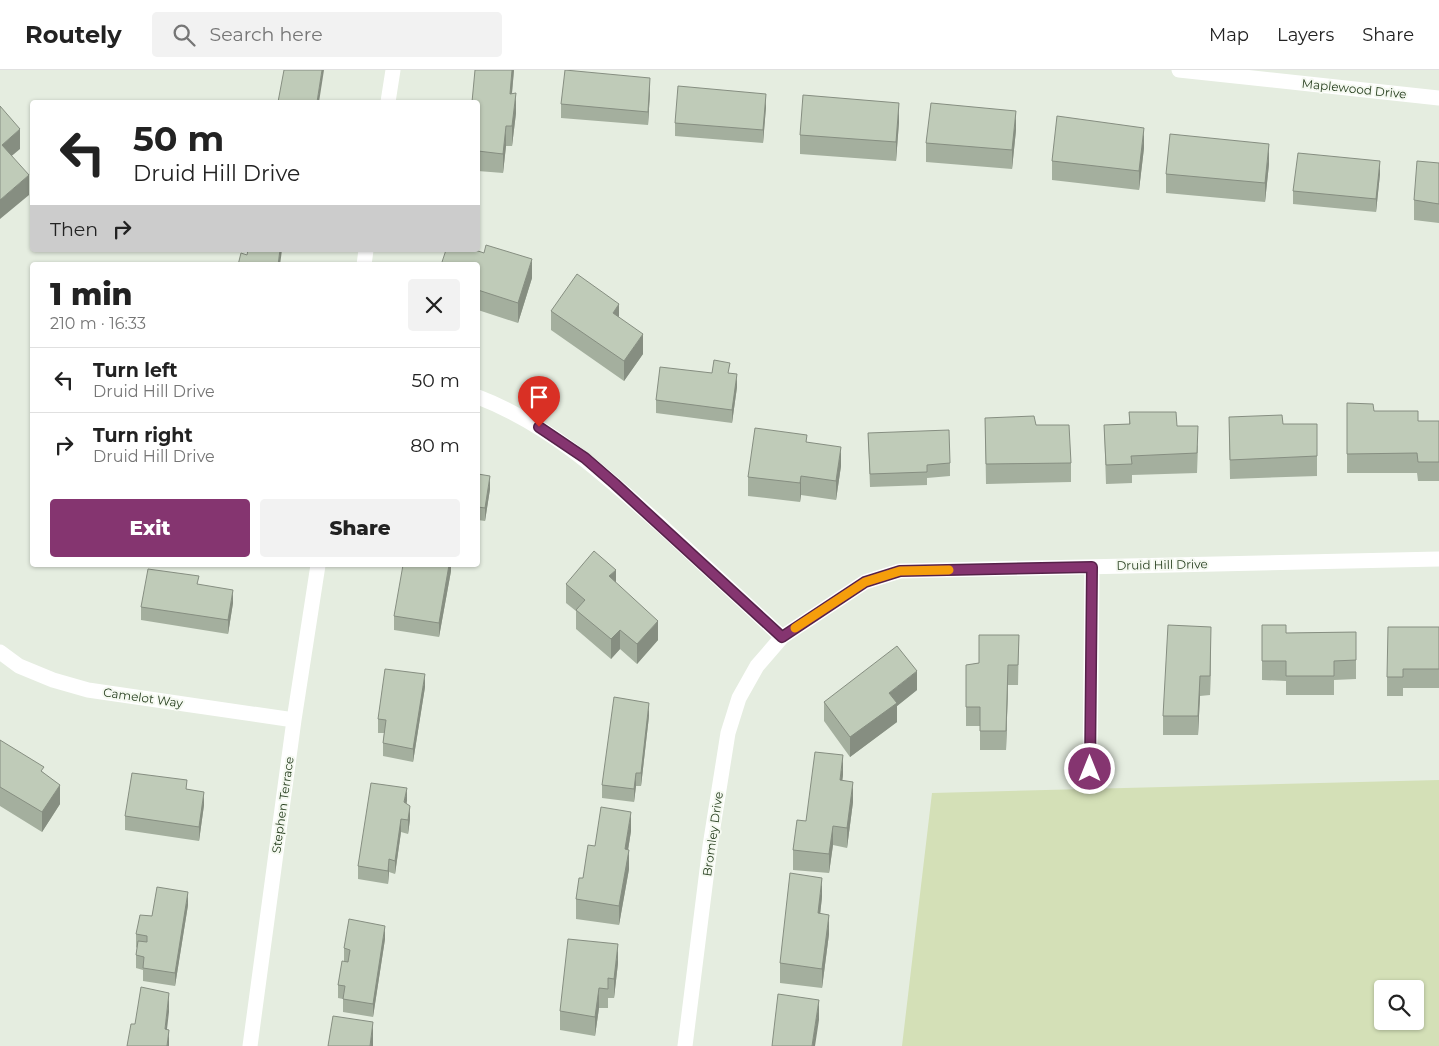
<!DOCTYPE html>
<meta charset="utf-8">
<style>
body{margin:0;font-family:Montserrat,sans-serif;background:#f2f2f2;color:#222;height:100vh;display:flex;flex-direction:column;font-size:19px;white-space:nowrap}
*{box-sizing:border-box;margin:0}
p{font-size:16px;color:#767676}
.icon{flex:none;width:28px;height:28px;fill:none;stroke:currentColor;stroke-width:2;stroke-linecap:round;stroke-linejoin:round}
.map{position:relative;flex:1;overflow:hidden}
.side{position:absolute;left:30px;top:192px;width:450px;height:305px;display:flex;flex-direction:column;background:#fff;border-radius:5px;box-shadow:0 1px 4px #0004}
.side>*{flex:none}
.banner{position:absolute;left:30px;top:30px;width:450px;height:152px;border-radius:5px;box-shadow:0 1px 4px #0004;background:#fff;color:#222;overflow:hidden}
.tools{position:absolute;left:1374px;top:910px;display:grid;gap:10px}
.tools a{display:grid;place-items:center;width:50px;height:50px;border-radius:5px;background:#fff;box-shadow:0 1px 4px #0004;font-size:25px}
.pin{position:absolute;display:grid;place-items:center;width:42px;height:42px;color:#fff;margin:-51px -21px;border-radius:50% 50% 50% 0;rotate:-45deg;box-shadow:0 0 5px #0007}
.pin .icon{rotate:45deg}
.me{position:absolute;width:55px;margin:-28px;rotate:0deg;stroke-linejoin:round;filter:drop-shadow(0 0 4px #0008)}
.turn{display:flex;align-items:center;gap:18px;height:105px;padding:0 20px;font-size:22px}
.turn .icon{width:65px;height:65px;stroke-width:2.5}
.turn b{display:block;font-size:35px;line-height:42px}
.then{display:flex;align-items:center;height:48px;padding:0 20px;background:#0003;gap:10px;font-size:19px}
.round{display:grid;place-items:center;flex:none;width:52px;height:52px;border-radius:5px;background:#f2f2f2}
.summary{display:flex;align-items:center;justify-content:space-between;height:85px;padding:0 20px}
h1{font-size:30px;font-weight:800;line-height:38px}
.action{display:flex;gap:10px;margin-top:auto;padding:10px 20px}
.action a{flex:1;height:58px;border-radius:5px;background:#853570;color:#fff;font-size:20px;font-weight:800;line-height:58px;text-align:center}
.action a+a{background:#f2f2f2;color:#222}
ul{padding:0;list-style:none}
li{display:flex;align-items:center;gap:15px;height:65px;padding:0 20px;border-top:1px solid #e0e0e0}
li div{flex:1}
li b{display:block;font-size:19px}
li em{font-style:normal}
header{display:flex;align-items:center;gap:30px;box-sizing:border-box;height:70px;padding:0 25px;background:#fff;border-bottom:1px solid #e0e0e0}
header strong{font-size:24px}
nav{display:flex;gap:28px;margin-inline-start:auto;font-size:18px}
.search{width:350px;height:45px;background:#f2f2f2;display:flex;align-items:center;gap:12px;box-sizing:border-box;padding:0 18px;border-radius:5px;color:#767676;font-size:19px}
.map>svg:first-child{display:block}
.green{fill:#d4e0b7;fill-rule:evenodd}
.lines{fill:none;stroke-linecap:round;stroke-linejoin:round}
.minor{stroke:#fff;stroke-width:15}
.wall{fill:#a4af9e}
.shaded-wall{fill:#868e81}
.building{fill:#bfcbb8;stroke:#868e81}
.route-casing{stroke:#562249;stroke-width:12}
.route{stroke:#853570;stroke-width:9}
.slow{stroke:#f59e0b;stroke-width:9}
.labels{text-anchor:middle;stroke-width:4;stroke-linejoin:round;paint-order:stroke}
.street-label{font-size:12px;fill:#273f1f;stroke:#f5f9f1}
</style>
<header>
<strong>Routely</strong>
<div class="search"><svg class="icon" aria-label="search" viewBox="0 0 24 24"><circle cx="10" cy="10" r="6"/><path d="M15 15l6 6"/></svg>Search here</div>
<nav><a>Map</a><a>Layers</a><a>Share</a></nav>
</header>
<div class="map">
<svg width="1439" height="976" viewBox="0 0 1439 976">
<rect width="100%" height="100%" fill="#e5ede0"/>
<path class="green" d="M1439,710v266h-537l30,-253zM1382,919h33v32h-33z"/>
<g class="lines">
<path class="minor" d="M1179,0l260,28
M388,32l5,-32
M364,195l2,-15
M478,327c73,28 129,80 186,131 39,36 79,73 118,109
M0,582l19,14 34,14 35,10 206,30
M1090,699l2,-202
M250,976l44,-326 24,-155
M685,976l25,-200 18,-113 11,-35 18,-32 25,-29 83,-55 35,-11 539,-12"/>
</g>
<path class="wall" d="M514,0l-2,24 4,19 -4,33h-6l-3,27 -25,-2v-69z
M650,22l-2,33 -87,-7v-14z
M766,37l-3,36 -88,-7v-13z
M899,52l-3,39 -96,-7v-19z
M1016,60l-4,39 -86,-7v-19z
M1144,78l-5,42 -87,-10v-19z
M1439,93v60l-25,-3v-20z
M1269,94l-4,38 -99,-9v-19z
M1380,104l-4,38 -83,-8v-13z
M478,195l54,13 -14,45 -40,-13z
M551,241l92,43 -19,27 -73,-51z
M712,303h18l7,14 -5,36 -76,-10v-13z
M1347,333l27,8 44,10h21v60h-21l-1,-8h-70z
M1129,342l48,14 21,20 -1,27 -65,2v8l-26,1 -2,-59 25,-1z
M1229,347l54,7h34v52l-87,3z
M985,348l51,7 35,38v19l-85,2z
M868,363l82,30v13l-23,2v7l-57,2z
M807,373l34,23 -5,34 -35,-5 -1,7 -52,-6v-19z
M478,404l12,15 -5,32 -7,-1z
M451,495v6l-12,66 -45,-7v-14z
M616,513l42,57 -21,24 -17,-15 -9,10 -35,-30v-18l-10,-8v-19z
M233,533l-5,31 -87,-14v-13z
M1262,555l24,8 70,-1v47l-22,1v15h-48v-14l-24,-1z
M1439,557v61h-36v8h-16v-19z
M1019,565l-1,50h-10l-2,65h-26v-24h-14v-61l13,-2z
M1211,576l-1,49 -10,1 -2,39h-35v-19z
M425,617l-12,75 -30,-6v-13l1,-10h-6v-14z
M917,620l-20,16v16l-47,35 -26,-36v-19z
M649,646l-8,70h-5l-2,16 -32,-4v-13z
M0,670l44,33 16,31 -18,28 -42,-26z
M843,705l-1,5 11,22 -6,46 -14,-3 -4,28 -36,-3v-20l13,-29z
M187,719l17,16 -5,36 -74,-11v-14z
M407,731l-1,3 4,15 -2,15 -7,-2 -6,42 -6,-2 -1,12 -30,-5v-13z
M631,761l-3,19 1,19 -10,56 -43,-6v-20l19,-53z
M822,827l-2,17 9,20 -7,54 -42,-5v-20z
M188,835l-13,81 -32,-5v-11l-7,-2v-13l1,-7 -1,-1v-13l16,-18z
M385,869l-12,78 -30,-5v-13l-5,-1v-13l6,-24v-13z
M618,893l-4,35h-6v10h-9l-4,28 -35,-6v-19z"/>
<path class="shaded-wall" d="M322,0h2l-5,32h-2z
M512,0h2l-4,43v-19z
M650,8v14l-2,33v-13z
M516,23v20l-4,33v-20z
M766,24v13l-3,36v-13z
M899,33v19l-3,39v-19z
M1016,41v19l-4,39v-19z
M506,56v20l-3,27v-19z
M1144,58v20l-5,42v-19z
M20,59v20l-18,15v-19z
M1269,74v20l-4,38v-19z
M1380,91v13l-4,38v-13z
M29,105v20l-29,24v-19z
M280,180h2l-2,15h-2z
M532,189v19l-14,45v-20z
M619,234v20l-6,-11z
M643,264v20l-19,27v-20z
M737,304v13l-5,36v-13z
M841,377v19l-5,34v-19z
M490,406v13l-5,32v-13z
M801,406v19l-1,7v-19z
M449,495h2v6l-12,66v-14z
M616,500v19l-7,-13z
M233,520v13l-5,31v-14z
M658,551v19l-21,24v-20z
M1211,557v19l-1,49v-19z
M620,560v19l-9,10v-20z
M1008,595v20l-2,65v-19z
M917,601v19l-20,16v16l-47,35v-20l39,-44z
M425,604v13l-12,75v-13z
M1200,606v20l-2,39v-19z
M649,633v13l-8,70v-13z
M843,685v20l-3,24v-19z
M636,703v13l-2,16v-13z
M853,712v20l-6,46v-20z
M60,715v19l-18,28v-20z
M407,718v13l-3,15v-14z
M204,722v13l-5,36v-14z
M410,736v13l-2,15v-14z
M631,742v19l-6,38v-20z
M401,749v13l-6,42v-13z
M833,756v19l-4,28v-19z
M629,780v19l-10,56v-19z
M389,789v13l-1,12v-13z
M822,808v19l-4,36v-20z
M188,822v13l-13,81v-13z
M829,845v19l-7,54v-19z
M385,856v13l-12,78v-13z
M618,874v19l-4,35v-19z
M599,918v20l-4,28v-19z
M169,923v19l-4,34v-17z
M819,930v20l-4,26h-3z
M373,952v24h-3z
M169,960v16h-2z"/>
<path class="building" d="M284,0h38l-5,32h-39z
M475,0h37l-2,24 6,-1 -4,33h-6l-3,28 -25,-3v-49h-6z
M565,0l85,8 -2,34 -87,-8z
M678,16l88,8 -3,36 -88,-7z
M803,25l96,8 -3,39 -96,-7z
M931,33l85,8 -4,39 -86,-7z
M0,36l20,23 -18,16 27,30 -29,25z
M1057,46l87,12 -5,43 -87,-10z
M1170,64l99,10 -4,39 -99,-9z
M1298,83l82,8 -4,38 -83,-8z
M1417,91l22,2v41l-25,-4z
M486,175l46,14 -14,44 -40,-13v-25h-37l5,-15h29l9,3z
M248,180h32l-2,15h-40l3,-12 6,2z
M74,193v2h-11z
M577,204l42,30 -6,9 30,21 -19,27 -73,-50z
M714,290l16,3 -2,10 9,1 -5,36 -76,-10 4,-33 52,6z
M1347,333l26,1 1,7h44v10h21v41h-21l-1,-9 -70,1z
M1129,342h47l1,14h21l-1,27 -66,3 1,8 -26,1 -2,-40 26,-1z
M1282,345l1,9h34v32l-87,4 -1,-43z
M1034,346l2,9h33l2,38 -85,1 -1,-46z
M755,358l52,7 -1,7 35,5 -5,34 -35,-5 -1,7 -52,-6z
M949,360l1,33 -23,2v7l-57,2 -2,-41z
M478,404l12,2 -5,32 -7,-1z
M594,481l22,19 -7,6 49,45 -21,23 -17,-14 -9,9 -35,-29 9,-10 -19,-16z
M403,495h46l-10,58 -45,-7z
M148,499l51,7 -2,8 36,6 -5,30 -87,-13z
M1168,555l43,2 -1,49h-10l-2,40h-35z
M1262,555h24v8l70,-1v28l-22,1v15h-48v-15h-24z
M1388,557h51v42h-36v8h-16z
M979,565h40l-1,30h-10l-2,66h-26v-24h-14v-42l13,-2z
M897,576l20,25 -28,22 8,10 -47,34 -26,-35z
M385,599l40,5 -12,75 -30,-6 3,-23 -8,-1z
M614,627l35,6 -8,70h-5l-2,16 -32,-4z
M0,670l44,27 -3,4 19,14 -18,27 -42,-25z
M815,682l28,3 -3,25 13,2 -6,46 -14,-2 -4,28 -36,-4 4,-30 9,1z
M132,703l55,7 -1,9 18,3 -5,35 -74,-11z
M371,713l36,5 -3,14 6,4 -2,14 -7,-1 -6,42 -6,-2 -1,12 -30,-5z
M601,737l30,5 -6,37 4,1 -10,56 -43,-7 3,-21h4l5,-33 7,1z
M790,803l32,5 -4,35 11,2 -7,54 -42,-6z
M157,817l31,5 -13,81 -32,-5 1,-11 -8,-2 2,-14 9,1v-6l-11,-2 4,-19 12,1z
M349,849l36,7 -12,78 -30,-5 2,-13 -7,-1 4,-24 6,1 2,-12 -6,-2z
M568,869l50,5 -4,35 -6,-1v11l-9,-1 -4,29 -35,-6z
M141,917l28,6 -4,36 4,1 -2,16h-40l4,-22h4z
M778,924l41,6 -7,46h-40z
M333,946l40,6 -3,24h-42z"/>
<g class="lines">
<g class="route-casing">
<path id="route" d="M539,357l46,31 30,26 167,153 83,-55 35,-11 192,-4 -2,202"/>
</g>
<use href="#route" class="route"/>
<path class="slow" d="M795,558l70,-46 35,-11 49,-1"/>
</g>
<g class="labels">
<g class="street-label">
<text transform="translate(1354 19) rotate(6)" y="4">Maplewood Drive</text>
<text transform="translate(1162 495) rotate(-1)" y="4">Druid Hill Drive</text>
<text transform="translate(143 628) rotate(8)" y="4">Camelot Way</text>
<text transform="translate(283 735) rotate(-82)" y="4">Stephen Terrace</text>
<text transform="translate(713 764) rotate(-82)" y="4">Bromley Drive</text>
</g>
</g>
</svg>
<div class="tools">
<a><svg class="icon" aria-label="search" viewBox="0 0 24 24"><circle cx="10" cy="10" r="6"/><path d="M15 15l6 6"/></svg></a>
</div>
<div class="pin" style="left:539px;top:357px;background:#d93025"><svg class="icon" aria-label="arrive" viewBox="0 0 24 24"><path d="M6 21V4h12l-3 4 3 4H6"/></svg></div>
<svg class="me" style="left:1090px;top:699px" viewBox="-20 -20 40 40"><circle r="17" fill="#853570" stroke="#fff" stroke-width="3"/><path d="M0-11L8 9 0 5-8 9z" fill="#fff"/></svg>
<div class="banner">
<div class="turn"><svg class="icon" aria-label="left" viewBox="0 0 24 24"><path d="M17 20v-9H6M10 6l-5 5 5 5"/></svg><div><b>50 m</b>Druid Hill Drive</div></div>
<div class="then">Then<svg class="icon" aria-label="right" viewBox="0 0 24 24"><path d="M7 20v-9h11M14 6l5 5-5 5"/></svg></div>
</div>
<section class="side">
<div class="summary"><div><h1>1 min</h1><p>210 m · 16:33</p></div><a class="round"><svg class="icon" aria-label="close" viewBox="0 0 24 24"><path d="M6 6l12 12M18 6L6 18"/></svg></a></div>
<ul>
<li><svg class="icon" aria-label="left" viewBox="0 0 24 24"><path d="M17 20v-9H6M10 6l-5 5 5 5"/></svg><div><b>Turn left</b><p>Druid Hill Drive</p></div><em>50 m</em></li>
<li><svg class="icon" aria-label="right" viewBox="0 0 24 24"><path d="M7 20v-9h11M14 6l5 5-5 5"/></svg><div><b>Turn right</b><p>Druid Hill Drive</p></div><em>80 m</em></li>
</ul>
<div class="action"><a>Exit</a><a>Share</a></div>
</section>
</div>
